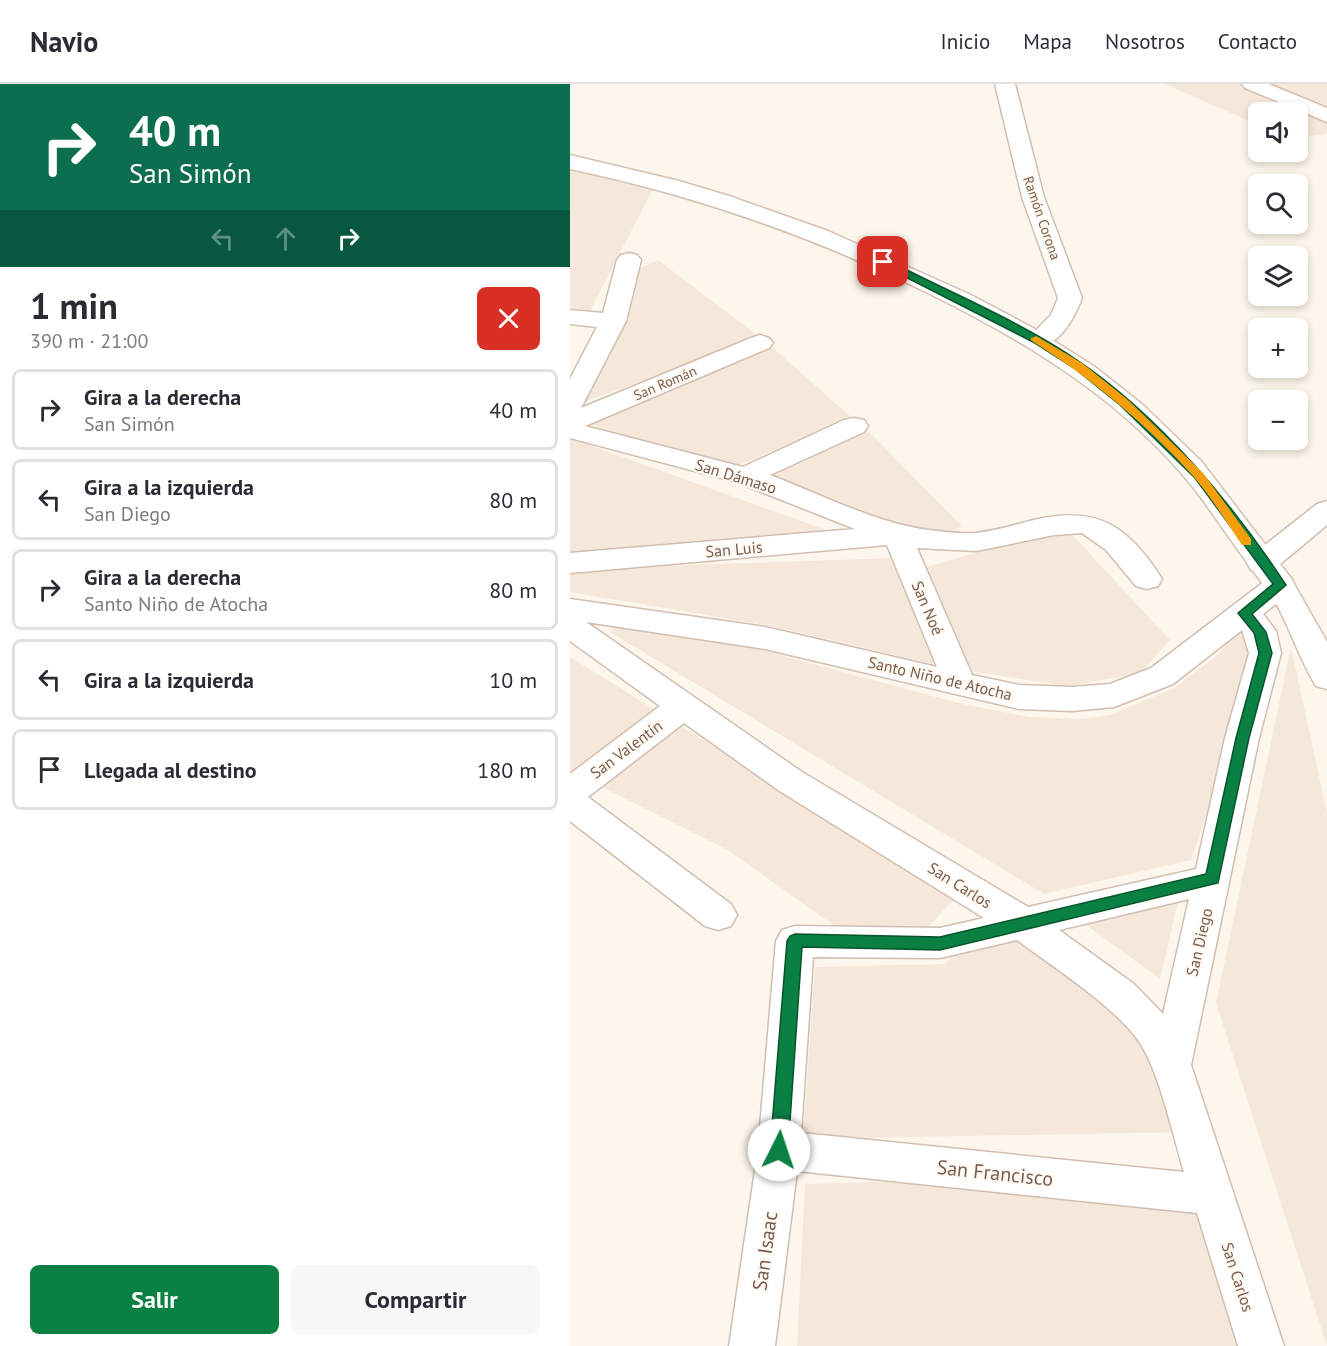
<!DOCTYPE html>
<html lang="es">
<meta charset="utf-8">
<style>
body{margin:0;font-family:"PT Sans",sans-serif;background:#f7f7f7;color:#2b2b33;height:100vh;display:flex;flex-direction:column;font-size:22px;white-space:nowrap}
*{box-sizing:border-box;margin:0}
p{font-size:20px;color:#7c7c81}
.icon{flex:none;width:33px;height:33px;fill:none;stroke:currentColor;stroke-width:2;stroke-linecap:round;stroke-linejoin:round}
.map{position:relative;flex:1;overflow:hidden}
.drawer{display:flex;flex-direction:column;background:#fff;width:570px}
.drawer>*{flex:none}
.hud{background:#0b6e4f;color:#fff;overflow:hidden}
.fabs{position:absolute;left:678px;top:18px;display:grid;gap:12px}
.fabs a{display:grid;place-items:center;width:60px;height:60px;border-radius:9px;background:#fff;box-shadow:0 3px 9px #0003;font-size:30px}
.pin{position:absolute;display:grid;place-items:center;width:51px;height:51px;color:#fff;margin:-26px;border-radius:12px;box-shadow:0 3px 9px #0006}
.me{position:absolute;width:66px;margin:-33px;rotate:4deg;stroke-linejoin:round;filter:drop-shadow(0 0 4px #0008)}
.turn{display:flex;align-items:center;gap:21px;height:126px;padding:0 30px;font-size:27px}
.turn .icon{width:78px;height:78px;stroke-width:2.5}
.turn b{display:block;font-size:42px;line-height:51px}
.lanes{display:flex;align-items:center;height:57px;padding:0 30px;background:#0003;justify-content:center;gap:30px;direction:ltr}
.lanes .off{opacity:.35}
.round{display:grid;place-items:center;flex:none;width:63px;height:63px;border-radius:9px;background:#f7f7f7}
.overview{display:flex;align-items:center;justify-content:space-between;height:102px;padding:0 30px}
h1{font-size:36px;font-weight:700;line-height:45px}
.primary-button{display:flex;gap:12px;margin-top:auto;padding:12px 30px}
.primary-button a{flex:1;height:69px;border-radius:9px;background:#0b8043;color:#fff;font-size:24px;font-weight:700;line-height:69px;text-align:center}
.primary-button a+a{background:#f7f7f7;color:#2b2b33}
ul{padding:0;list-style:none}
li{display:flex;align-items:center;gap:18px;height:81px;margin:0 12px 9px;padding:0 18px;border:3px solid #e1e1e2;border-radius:9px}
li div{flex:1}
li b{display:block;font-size:22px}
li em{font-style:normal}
header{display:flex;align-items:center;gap:36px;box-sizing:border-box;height:84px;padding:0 30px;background:#fff;border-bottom:2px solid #e1e1e2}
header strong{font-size:28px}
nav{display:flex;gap:33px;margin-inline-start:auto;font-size:21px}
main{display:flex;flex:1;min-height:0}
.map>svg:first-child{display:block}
.residential{fill:#f5e8da}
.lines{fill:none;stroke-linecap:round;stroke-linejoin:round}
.street-casing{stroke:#d1beb0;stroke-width:3}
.secondary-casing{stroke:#d6c0b0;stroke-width:3}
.street{fill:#fff;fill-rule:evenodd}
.secondary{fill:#fff;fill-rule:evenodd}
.route{fill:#0b8043;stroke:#07532c;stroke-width:1.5}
.slow{fill:#f59e0b}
.labels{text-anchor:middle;stroke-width:4.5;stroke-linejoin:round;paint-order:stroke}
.far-street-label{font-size:14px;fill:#7a5c4d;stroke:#fffaf3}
.street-label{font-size:16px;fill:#7a5c4d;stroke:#fffaf3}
.near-street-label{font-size:20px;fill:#7a5c4d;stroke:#fffaf3}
</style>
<header>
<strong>Navio</strong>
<nav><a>Inicio</a><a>Mapa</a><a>Nosotros</a><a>Contacto</a></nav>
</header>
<main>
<section class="drawer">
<div class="hud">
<div class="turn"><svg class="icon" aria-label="right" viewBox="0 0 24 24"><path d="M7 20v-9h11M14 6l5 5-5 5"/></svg><div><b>40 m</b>San Simón</div></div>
<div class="lanes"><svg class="icon off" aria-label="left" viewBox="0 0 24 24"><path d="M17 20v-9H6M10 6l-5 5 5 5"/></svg><svg class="icon off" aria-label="ahead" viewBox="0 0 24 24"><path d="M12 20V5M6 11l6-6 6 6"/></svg><svg class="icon" aria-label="right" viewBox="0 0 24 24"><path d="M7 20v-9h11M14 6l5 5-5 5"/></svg></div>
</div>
<div class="overview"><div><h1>1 min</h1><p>390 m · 21:00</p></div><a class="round" style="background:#d93025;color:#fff"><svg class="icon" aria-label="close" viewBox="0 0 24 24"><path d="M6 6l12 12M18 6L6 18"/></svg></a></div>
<ul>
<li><svg class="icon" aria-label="right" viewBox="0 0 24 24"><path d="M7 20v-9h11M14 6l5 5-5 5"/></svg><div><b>Gira a la derecha</b><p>San Simón</p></div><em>40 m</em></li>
<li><svg class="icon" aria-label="left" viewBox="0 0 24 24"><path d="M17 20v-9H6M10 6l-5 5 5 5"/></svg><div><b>Gira a la izquierda</b><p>San Diego</p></div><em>80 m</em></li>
<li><svg class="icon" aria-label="right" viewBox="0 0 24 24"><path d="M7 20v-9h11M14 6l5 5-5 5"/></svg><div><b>Gira a la derecha</b><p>Santo Niño de Atocha</p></div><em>80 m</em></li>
<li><svg class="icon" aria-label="left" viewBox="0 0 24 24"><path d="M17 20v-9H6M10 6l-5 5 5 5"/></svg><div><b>Gira a la izquierda</b></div><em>10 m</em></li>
<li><svg class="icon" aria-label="arrive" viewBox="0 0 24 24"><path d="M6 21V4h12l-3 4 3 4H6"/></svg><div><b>Llegada al destino</b></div><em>180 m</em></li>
</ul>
<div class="primary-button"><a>Salir</a><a>Compartir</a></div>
</section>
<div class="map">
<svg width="757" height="1262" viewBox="0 0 757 1262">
<rect width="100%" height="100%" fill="#fdf6ec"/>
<path class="residential" d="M595,0h77l85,36v14l-29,4v-26h-40v13z
M693,0h64v27z
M0,83l85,18 -65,126 -20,-4z
M88,176l103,78 -191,69 56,-133z
M201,262l80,71 -126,54 -147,-51z
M298,347l94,95 -35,18 -165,-64z
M0,354l284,102 -284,13z
M495,443l105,113 -30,33 -72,13 -100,-15 -48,-102z
M326,474l46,108 -171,-40 -201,-34v-23z
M686,513l12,41 -77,222 -147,34 -434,-262 8,-8 121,20 223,60 68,13 52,2 28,-4 64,-27 45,-34z
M721,563l36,166v533l-111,-343z
M0,573l386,240 -29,31 -88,1 -111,-79 -158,-79z
M611,805l-21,90 -86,-63z
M417,835l153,94 49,119 -386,7 12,-172 130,-3z
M631,1089l58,173h-462l8,-162z"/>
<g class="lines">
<g class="street-casing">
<path id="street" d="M425,0h20l29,113 38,101c-8,21 -25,54 -52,47l-4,-5 25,-25 7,-17 -36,-101z
M672,0h27l58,24v14l-82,-34z
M59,169l8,2 4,5 -15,61 -45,87 170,-70 9,-3 9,3 4,5 -4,5 -184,78 158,41 101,-47 10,-2 10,2 4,6 -4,6 -94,43c50,19 108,49 159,55 16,2 31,4 46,3 21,-2 42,-9 63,-14 61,-13 91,8 124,60l-4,7 -11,3 -11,-3 -30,-36 -24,-17 -28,2 -78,16 -59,-3 55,127 47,10 53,2 38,-3 41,-16 118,-90 11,-3 11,3 4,7 -4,7 -28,22 13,17 5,22 -22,85 -68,327 93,281h-46l-41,-133 -400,-42 -22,175h-46l29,-196 18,-209 6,-11 13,-4 145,2 44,-10 -206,-128 -94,-67 -96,74 143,107 6,11 -6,11 -13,4 -13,-4 -135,-105v-47l90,-68 -90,-65v-42l195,28 172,40 -50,-122 -317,28v-20l285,-24 -119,-47 -166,-44v-59l27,-52 -27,-3v-14l33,3 14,-53 4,-5zM16,538l179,27 254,60 53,2 42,-4 59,-23 69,-54 7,23 -24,85 -29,131 -168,38 -226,-135zM619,815l-26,115 -29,-30 -75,-54zM447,856c36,27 99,67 123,103 20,31 33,93 44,129l-383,-39 12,-176 127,1z
M757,417v24l-54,45 -11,3 -11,-3 -4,-7 4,-7 66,-52z"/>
</g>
<g class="secondary-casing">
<path id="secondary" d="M0,71l109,26 50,15 99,35 143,64 64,34 60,38 48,38 58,56 89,116 37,65v47l-11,-3c-16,-26 -25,-55 -39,-81 -11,-18 -24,-34 -36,-51 -20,-27 -37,-55 -59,-80 -70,-81 -159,-134 -254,-181 -114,-56 -233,-98 -358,-124z"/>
</g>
<use href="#street" class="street"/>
<use href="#secondary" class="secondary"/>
</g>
<path class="route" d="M310,176h7c64,33 133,61 193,102 80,55 153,142 206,223l-34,29 14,18 6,21 -23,85 -31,145 -278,67 -138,-3 -14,203 -3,5 -6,3 -6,-3 -3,-5 17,-209 3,-5 5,-2 145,3 266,-63 30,-136 23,-85 -5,-20 -16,-20 35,-29 -78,-106 -75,-73 -46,-37 -39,-25 -155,-79z"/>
<path class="slow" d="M466,252l46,27 46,37 75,73 48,66v6h-9c-15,-22 -30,-47 -48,-68 -47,-53 -102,-98 -162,-136l-2,-2z"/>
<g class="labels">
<g class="far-street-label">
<text transform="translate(472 134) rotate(71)" y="5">Ramón Corona</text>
<text transform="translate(95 299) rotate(-23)" y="5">San Román</text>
</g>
<g class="street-label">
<text transform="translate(166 392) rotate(17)" y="6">San Dámaso</text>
<text transform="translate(164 465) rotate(-5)" y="6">San Luis</text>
<text transform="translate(358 524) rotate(67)" y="6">San Noé</text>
<text transform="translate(370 594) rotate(13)" y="6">Santo Niño de Atocha</text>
<text transform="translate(56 665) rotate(-37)" y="6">San Valentín</text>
<text transform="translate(390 801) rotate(32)" y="6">San Carlos</text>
<text transform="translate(629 858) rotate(-77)" y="6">San Diego</text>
<text transform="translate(668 1193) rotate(72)" y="6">San Carlos</text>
</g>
<g class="near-street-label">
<text transform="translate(425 1089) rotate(6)" y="7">San Francisco</text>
<text transform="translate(195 1167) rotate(-82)" y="7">San Isaac</text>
</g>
</g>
</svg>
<div class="fabs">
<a><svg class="icon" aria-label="sound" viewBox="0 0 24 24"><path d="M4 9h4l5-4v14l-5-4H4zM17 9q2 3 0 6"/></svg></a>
<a><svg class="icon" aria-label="search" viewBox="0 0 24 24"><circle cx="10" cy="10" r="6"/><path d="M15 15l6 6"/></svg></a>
<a><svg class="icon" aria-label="layers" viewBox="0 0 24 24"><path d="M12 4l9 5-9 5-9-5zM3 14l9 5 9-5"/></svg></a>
<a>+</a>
<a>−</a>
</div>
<div class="pin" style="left:313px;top:178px;background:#d93025"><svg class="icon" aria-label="arrive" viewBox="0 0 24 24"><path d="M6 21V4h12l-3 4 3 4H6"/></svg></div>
<svg class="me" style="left:209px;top:1066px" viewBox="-20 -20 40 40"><circle r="19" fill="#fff"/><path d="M0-13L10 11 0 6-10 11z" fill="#0b8043"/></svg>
</div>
</main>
